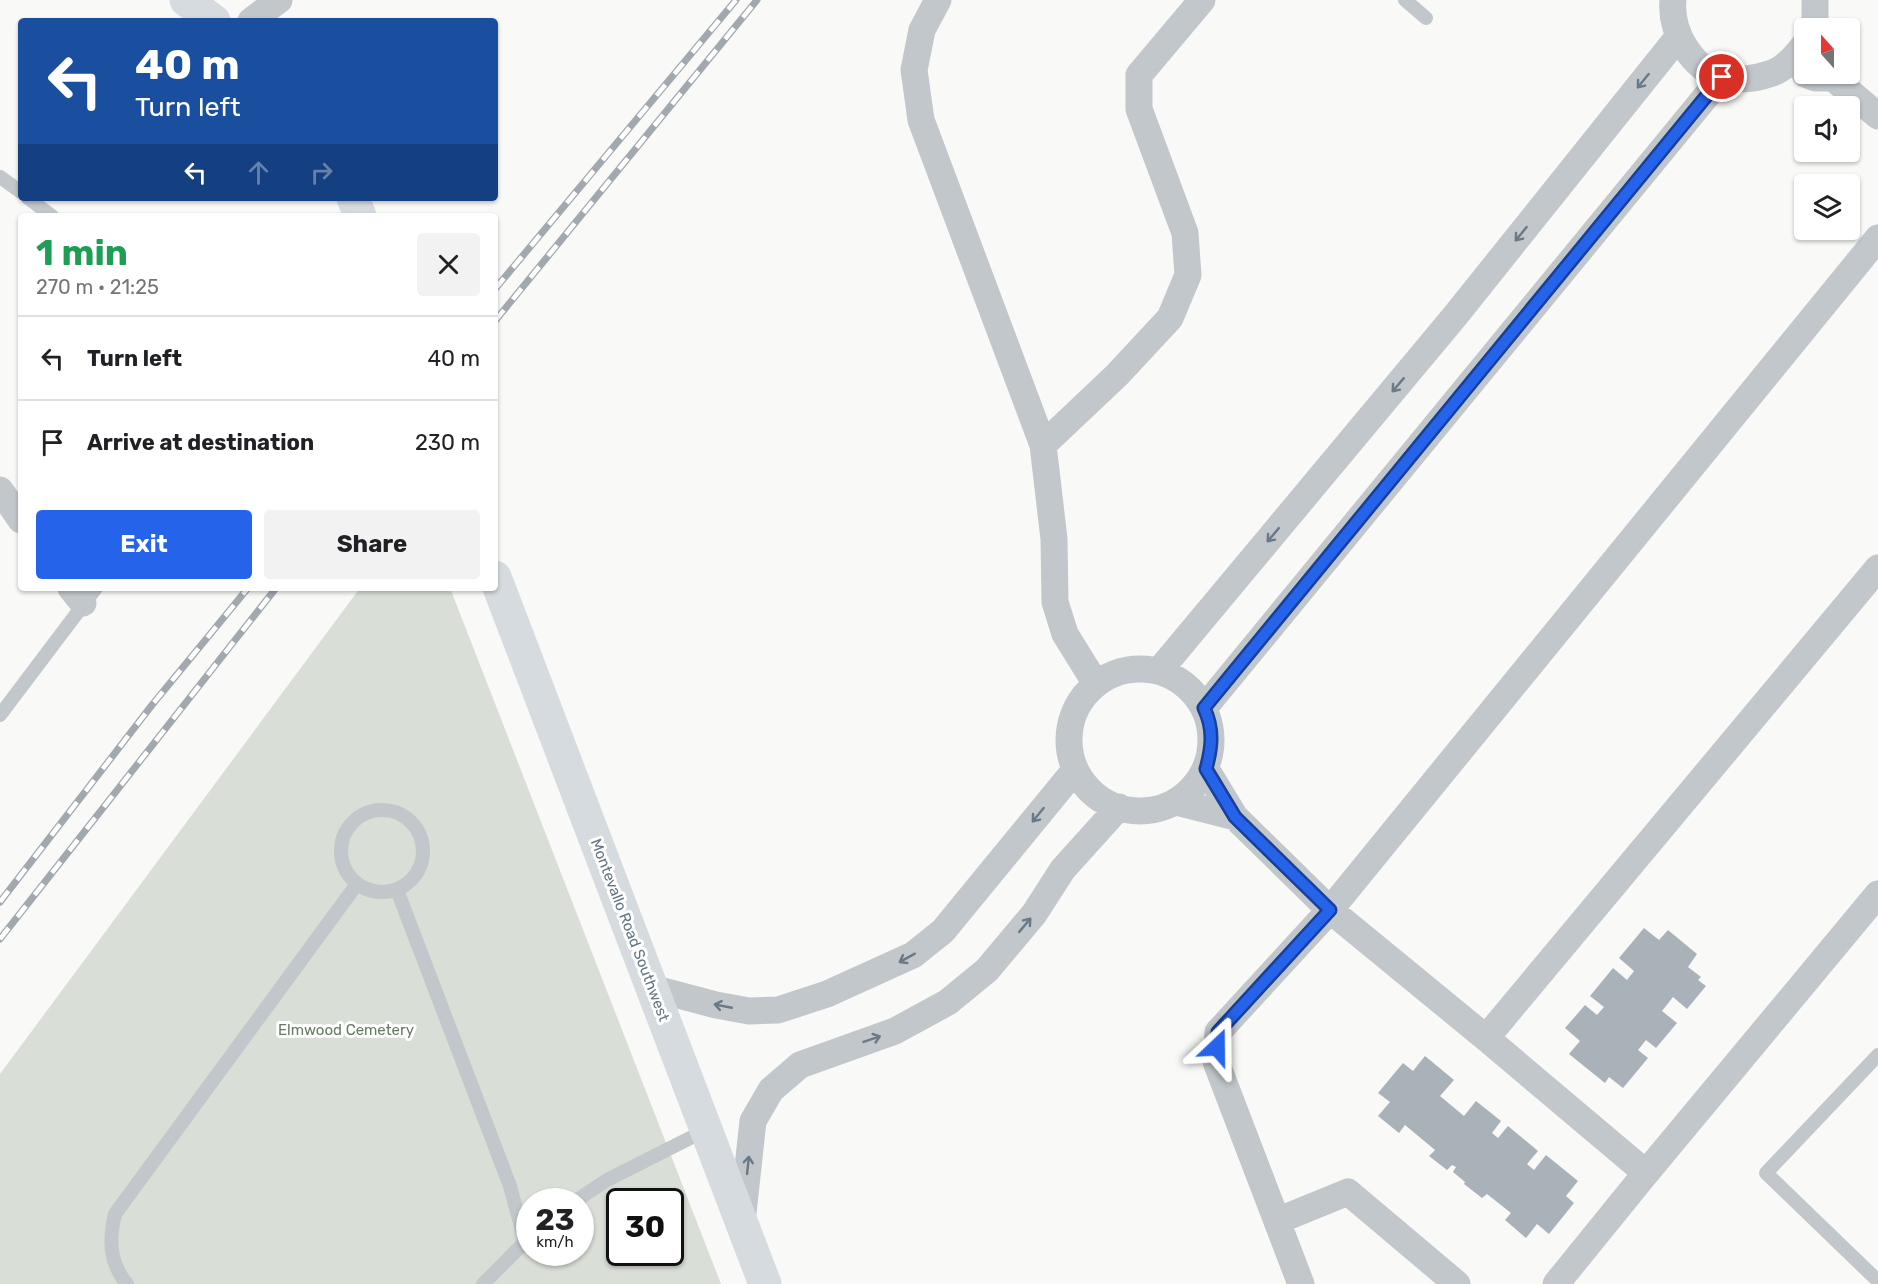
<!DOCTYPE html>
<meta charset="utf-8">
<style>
body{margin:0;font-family:Rubik,sans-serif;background:#f2f2f2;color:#202124;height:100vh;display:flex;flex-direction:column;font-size:22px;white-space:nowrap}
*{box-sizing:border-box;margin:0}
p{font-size:20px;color:#757577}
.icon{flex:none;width:33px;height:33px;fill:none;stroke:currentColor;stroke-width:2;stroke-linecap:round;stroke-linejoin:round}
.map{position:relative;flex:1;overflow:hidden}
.side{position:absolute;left:18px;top:213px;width:480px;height:378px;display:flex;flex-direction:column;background:#fff;border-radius:6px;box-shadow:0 2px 4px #0004}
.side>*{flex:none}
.hud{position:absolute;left:18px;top:18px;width:480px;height:183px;border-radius:6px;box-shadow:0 2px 4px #0004;background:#1a4fa0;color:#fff;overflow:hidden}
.needle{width:39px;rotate:339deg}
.buttons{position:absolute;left:1794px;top:18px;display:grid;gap:12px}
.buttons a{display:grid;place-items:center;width:66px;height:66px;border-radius:6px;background:#fff;box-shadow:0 2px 4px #0004;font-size:30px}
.speed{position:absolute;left:516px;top:1188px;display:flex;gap:12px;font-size:30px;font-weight:700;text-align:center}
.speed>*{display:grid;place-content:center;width:78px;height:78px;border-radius:50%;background:#fff;box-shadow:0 2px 4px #0004;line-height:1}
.speed small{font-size:15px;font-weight:400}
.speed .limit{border:3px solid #111;border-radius:9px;background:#fff;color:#111}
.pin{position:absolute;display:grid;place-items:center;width:51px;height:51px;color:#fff;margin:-26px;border:3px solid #fff;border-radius:50%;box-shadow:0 2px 6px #0007}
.me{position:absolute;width:66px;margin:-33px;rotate:23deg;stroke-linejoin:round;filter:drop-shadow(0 0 4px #0008)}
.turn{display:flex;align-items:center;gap:21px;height:126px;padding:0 18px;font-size:27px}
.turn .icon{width:78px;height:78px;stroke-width:2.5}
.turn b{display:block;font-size:42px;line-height:51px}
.lanes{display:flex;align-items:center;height:57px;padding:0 18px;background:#0003;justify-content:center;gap:30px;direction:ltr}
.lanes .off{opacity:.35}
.round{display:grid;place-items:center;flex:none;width:63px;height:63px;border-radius:6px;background:#f2f2f2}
.overview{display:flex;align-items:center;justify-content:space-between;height:102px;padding:0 18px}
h1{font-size:36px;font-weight:700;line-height:45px;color:#1e9e55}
.cta{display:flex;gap:12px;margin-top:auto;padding:12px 18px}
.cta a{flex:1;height:69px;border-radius:6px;background:#2563eb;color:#fff;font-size:24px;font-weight:700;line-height:69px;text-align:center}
.cta a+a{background:#f2f2f2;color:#202124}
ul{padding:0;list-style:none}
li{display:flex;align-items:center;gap:18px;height:84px;padding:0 18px;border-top:2px solid #e0e0e0}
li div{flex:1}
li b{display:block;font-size:22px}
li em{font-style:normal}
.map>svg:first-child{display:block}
.green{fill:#d9ded6;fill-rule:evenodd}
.building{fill:#a9b2b9}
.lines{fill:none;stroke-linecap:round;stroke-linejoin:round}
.lane{stroke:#c2c7cb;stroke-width:14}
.street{stroke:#c2c7cb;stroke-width:27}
.secondary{stroke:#d6dbdf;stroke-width:33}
.rail-casing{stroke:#a1a9af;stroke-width:7}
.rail{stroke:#fff;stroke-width:4.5;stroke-dasharray:14;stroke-linecap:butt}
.oneway{stroke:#687a87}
.route-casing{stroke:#184099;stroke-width:15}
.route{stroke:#2563eb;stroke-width:10}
.labels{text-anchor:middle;stroke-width:6;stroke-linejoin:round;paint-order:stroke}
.street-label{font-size:15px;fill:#637683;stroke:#fff}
.park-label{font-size:15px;fill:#677a62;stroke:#fff}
</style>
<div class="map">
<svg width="1878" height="1284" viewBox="0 0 1878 1284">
<rect width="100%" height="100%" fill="#f9f9f7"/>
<path class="green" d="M360,588h90l271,696h-721v-210zM530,1202h50v50h-50zM620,1202h50v50h-50z"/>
<path class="building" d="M1644,928l15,12 9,-10 29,24 -9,13 13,10 -3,3 8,6 -19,23 -14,-12 -11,14 15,12 -21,25 -10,-8 -8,10 10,8 -25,30 -14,-11 -4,6 -36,-29 11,-13 -15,-13 20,-23 12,10 7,-8 -14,-11 23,-28 14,12 7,-9 -15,-13z
M1425,1056l29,24 -14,16 24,20 12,-15 25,20 -9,12 6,5 10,-12 30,25 -11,13 7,6 12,-15 32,26 -12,15 8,7 -25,31 -12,-10 -11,14 -21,-18 6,-7 -24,-19 -5,4 -18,-14 1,-2 -12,-10 3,-5 -4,-2 -5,5 -18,-14 6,-6 -30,-25 -6,8 -21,-17 12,-14 -12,-9 25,-30 10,8z"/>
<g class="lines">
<path class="lane" d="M1405,0l21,18
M0,177l21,15
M28,198l24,18
M0,715l96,-127
M341 851a41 41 0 1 1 82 0a41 41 0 1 1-82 0Z
M397,890l113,296 15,55
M1878,1055l-112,118 112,108
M574,1202l33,-22 99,-50
M127,1284c-18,-21 -18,-45 -12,-70l242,-330
M483,1284l47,-47"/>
<path class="street" d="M938,0l-16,30 -8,40 7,50 122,325 11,94 1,63 10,32 31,50
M1673,0c-3,31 18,68 49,77 14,4 33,2 47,-3 15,-4 26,-17 35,-29
M251,21l28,-21
M1812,28l3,-8v-20
M1805,74l10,4h18l-1,-4
M1833,78l45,38
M1043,445l74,-70 53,-57 18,-43 -3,-42 -46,-124v-34l63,-75
M0,490l21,30
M1878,568l-392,470 160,135 232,-279
M71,588l12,15
M1069 740a71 71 0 1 1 142 0a71 71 0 1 1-142 0Z
M1159,671l296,-355 224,-280
M1204,708l518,-631
M1176,802l59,15 -29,-48
M1235,817l95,93 -112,122 -2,30 85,222
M652,988l64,17 33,6 29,-1 49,-16 86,-39 30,-24 132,-161
M1486,1038l-156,-128 548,-672
M1277,1221l71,-29 109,92
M742,1222l11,-101 18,-31 29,-25 95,-34 53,-29 39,-32 47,-56 29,-45 56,-62
M1556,1284l90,-111"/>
<path class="secondary" d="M186,0l28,21
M353,198l7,18
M495,577l270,707"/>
<g class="rail-casing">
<path id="rail" d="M495,289l241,-289
M495,321l262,-321
M0,902l152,-197 96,-117
M0,939l276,-351"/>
</g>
<use href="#rail" class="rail"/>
</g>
<defs><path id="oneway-shaft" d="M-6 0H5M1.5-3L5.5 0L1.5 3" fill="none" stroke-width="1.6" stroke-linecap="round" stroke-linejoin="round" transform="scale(1.5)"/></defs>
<g class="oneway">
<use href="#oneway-shaft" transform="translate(1643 81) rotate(129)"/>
<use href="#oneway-shaft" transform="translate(1521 234) rotate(129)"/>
<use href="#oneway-shaft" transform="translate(1398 385) rotate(130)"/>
<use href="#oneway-shaft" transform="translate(1273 535) rotate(130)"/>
<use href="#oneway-shaft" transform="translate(1038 815) rotate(129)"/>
<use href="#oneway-shaft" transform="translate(1025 925) rotate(-50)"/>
<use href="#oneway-shaft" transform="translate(907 958) rotate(151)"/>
<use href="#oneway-shaft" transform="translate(723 1006) rotate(-169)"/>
<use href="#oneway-shaft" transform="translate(872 1039) rotate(-19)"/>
<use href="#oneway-shaft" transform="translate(748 1165) rotate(-84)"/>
</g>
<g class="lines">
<g class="route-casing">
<path id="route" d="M1217,1047l1,-15 112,-122 -95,-93 -29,-48c6,-22 8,-40 -2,-61l518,-631"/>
</g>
<use href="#route" class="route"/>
</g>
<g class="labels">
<g class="street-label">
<text transform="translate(630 930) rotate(69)" y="5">Montevallo Road Southwest</text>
</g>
<g class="park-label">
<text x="346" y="1035">Elmwood Cemetery</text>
</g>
</g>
</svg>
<div class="buttons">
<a><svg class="needle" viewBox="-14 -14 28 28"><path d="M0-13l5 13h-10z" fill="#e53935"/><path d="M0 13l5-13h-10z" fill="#757577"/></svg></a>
<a><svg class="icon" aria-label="sound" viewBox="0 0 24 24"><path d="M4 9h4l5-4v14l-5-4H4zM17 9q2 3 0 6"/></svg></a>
<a><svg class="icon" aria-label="layers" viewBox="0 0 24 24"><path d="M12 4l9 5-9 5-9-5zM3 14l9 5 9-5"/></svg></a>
</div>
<div class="speed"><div>23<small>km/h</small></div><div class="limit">30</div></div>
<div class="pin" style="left:1722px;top:77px;background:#d93025"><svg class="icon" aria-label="arrive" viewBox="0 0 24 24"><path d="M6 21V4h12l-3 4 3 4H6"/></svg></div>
<svg class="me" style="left:1217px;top:1047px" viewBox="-20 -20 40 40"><path d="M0-17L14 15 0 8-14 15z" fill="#2563eb" stroke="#fff" stroke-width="4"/></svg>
<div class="hud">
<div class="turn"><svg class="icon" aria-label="left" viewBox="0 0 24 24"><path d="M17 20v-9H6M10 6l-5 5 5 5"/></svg><div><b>40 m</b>Turn left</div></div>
<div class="lanes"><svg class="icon" aria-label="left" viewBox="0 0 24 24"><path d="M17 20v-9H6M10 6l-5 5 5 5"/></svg><svg class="icon off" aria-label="ahead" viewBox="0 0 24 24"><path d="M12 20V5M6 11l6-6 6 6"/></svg><svg class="icon off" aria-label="right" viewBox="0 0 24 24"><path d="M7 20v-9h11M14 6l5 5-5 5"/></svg></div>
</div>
<section class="side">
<div class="overview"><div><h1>1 min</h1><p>270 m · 21:25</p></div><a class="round"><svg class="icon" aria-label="close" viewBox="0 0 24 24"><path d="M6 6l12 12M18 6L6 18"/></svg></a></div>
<ul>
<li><svg class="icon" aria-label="left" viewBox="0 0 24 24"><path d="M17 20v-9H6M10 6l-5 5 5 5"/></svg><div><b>Turn left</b></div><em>40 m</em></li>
<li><svg class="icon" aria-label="arrive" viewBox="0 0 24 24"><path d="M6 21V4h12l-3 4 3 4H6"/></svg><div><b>Arrive at destination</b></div><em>230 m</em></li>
</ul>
<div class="cta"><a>Exit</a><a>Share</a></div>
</section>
</div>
